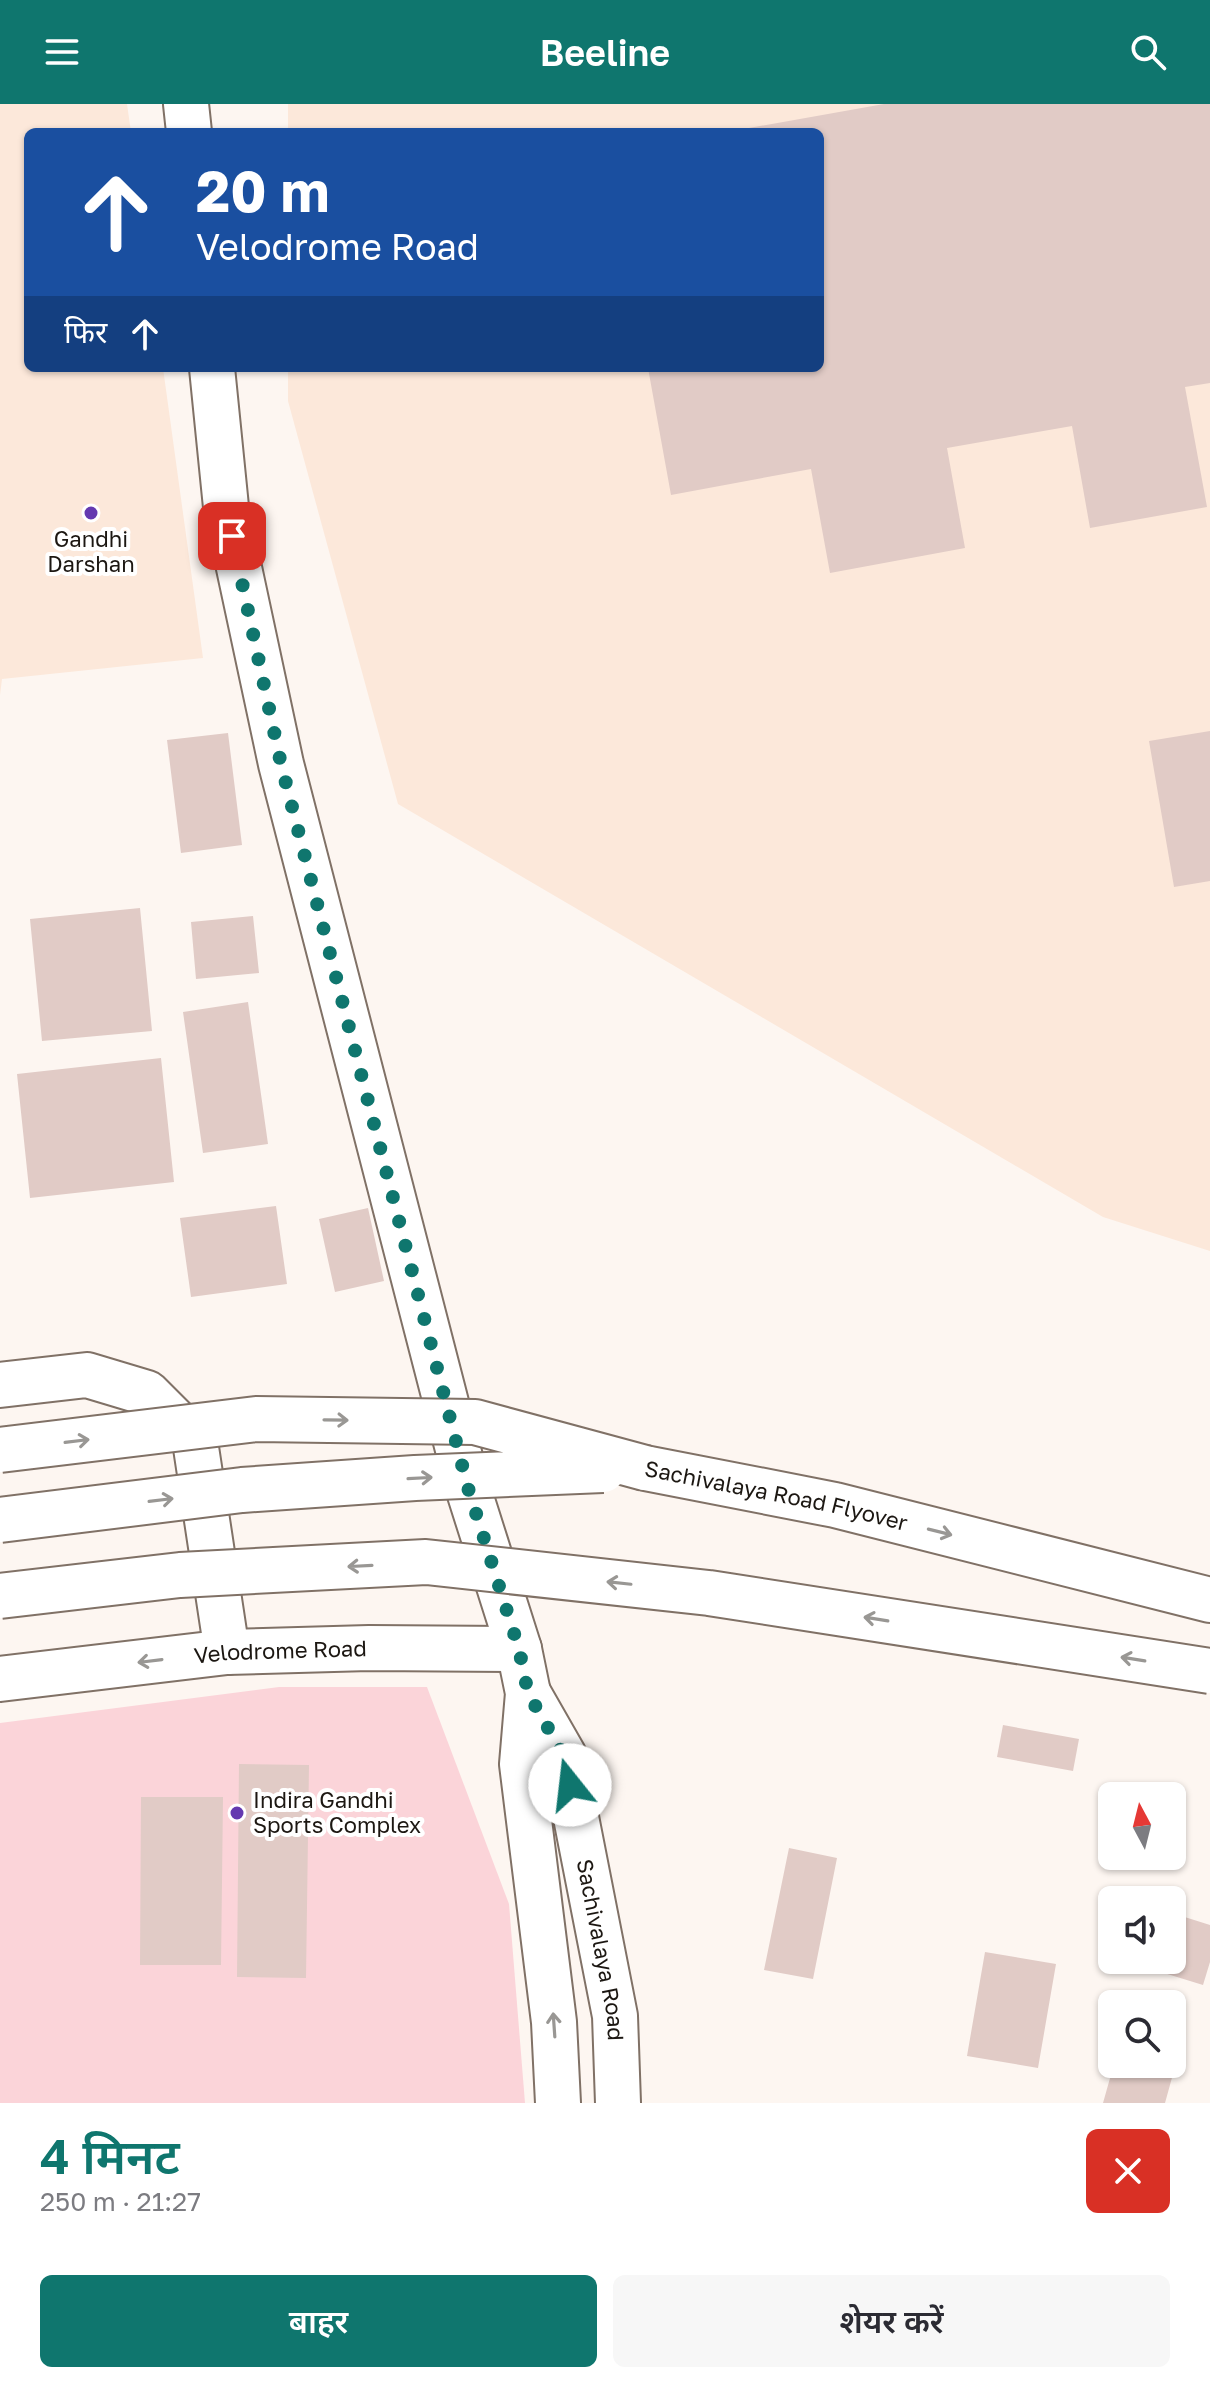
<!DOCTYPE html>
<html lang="hi">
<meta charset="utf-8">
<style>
body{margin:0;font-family:"Golos Text","Noto Sans Devanagari",sans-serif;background:#f7f7f7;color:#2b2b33;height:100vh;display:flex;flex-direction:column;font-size:30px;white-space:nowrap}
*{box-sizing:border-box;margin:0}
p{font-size:26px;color:#7c7c81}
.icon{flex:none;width:44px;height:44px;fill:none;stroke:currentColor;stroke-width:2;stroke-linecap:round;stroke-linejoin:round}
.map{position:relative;height:1999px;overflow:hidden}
.drawer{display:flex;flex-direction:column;background:#fff;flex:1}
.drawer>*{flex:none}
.hud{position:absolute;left:24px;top:24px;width:800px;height:244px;border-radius:12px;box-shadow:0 2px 6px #0004;background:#1a4fa0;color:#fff;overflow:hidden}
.needle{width:52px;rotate:353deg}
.buttons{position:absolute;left:1098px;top:1678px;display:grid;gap:16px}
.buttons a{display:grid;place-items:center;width:88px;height:88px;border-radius:12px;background:#fff;box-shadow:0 2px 6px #0004;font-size:40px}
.pin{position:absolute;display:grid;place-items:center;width:68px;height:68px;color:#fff;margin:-34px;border-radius:16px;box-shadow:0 4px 12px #0006}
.me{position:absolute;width:88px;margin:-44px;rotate:344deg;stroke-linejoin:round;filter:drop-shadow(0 0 6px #0008)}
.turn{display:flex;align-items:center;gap:28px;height:168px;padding:0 40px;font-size:36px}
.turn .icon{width:104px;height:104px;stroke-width:2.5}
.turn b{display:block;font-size:56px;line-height:68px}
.then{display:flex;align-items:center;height:76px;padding:0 40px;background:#0003;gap:16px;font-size:30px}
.round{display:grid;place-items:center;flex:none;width:84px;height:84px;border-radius:12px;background:#f7f7f7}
.head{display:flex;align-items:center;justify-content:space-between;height:136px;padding:0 40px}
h1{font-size:48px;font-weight:600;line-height:60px;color:#0f766e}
.primary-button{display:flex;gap:16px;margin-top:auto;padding:16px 40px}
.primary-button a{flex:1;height:92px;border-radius:12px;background:#0f766e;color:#fff;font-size:32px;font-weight:600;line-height:92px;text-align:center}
.primary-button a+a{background:#f7f7f7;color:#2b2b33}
header{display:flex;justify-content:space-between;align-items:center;height:104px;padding:0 40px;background:#0f766e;color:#fff;font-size:36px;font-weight:600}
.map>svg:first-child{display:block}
.built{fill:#fce8da}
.green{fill:#fbd4d9}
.building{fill:#e1cbc6}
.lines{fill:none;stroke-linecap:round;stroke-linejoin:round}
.secondary-casing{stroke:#807166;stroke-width:48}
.highway-casing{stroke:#807166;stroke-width:48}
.secondary{stroke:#fff;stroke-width:44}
.highway{stroke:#fff;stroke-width:44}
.highway-bridge-casing{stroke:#807166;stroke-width:48;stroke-linecap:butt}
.highway-bridge{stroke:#fff;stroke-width:44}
.oneway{stroke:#999794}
.route{stroke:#0f766e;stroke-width:14;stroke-dasharray:0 25.2}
.poi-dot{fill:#6439b0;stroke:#fff;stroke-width:3}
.labels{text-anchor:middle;stroke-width:8;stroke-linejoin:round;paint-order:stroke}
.poi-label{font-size:22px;fill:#1c1712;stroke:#fff}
.street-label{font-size:22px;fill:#1c1712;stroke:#fff}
</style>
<header><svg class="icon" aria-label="menu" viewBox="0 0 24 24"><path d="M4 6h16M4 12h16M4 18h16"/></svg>Beeline<svg class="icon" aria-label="search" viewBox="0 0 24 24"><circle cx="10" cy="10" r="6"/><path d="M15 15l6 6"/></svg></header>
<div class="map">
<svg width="1210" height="1999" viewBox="0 0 1210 1999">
<rect width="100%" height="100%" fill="#fdf6f1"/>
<path class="built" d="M0,0h127l4,28h-103v236h135l40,290 -201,21 -2,16z
M288,0h922v1147l-107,-34 -705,-413 -110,-403v-33h532v-236h-532z"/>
<path class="green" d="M279,1583h148l82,217 16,199h-525v-380z"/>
<path class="building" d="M884,0h326v279l-25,4 22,120 -117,21 -18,-102 -125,22 18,100 -135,25 -19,-104 -140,26 -23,-127h172v-236l-82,-2z
M1210,627v150l-36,6 -25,-146z
M228,629l14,112 -61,8 -14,-113z
M140,804l12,123 -110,10 -12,-122z
M253,812l6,57 -63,6 -5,-57z
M248,898l20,142 -65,9 -20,-141z
M161,954l13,124 -144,16 -13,-124z
M276,1102l11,78 -96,13 -11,-79z
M368,1104l16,73 -49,11 -16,-73z
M1003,1621l76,14 -6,32 -76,-14z
M239,1660l70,1 -3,213 -69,-1z
M141,1693h82l-2,168h-81z
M789,1744l48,10 -24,121 -49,-9z
M1172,1809l38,12v37l-7,23 -78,-24 47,-1z
M985,1848l71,12 -18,104 -71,-12z
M1114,1960h24l35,10 -8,29h-62z"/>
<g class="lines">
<g class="secondary-casing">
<g id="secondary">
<path d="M186,0l3,28"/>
<path d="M212,264l14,139 55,257 187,724 51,161 9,44 -6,71 32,258 4,81"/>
<path d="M0,1281l87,-10 60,18 48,48 32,211"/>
<path id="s1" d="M0,1575l227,-27 142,-4 150,1"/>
<path id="s2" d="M528,1589l36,63 51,260 3,87"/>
</g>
</g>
<g class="highway-casing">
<g id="highway">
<path id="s3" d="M645,1364l190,37 375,95"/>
</g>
</g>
<use href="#secondary" class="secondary"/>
<use href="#highway" class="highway"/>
<g class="highway-bridge-casing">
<path id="highway-bridge" d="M0,1346l256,-31 219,3 170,46
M0,1416l242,-30 173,-12 188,-8
M0,1492l180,-21 246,-13 283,31 501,78"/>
</g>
<use href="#highway-bridge" class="highway-bridge"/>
</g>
<defs><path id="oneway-shaft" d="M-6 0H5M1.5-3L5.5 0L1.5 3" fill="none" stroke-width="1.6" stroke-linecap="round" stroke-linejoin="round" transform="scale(2)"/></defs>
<g class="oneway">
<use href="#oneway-shaft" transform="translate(336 1316) rotate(1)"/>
<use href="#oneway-shaft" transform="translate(77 1337) rotate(-7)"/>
<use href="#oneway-shaft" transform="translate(420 1374) rotate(-3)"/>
<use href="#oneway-shaft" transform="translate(161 1396) rotate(-7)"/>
<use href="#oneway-shaft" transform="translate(940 1428) rotate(14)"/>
<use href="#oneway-shaft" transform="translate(360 1462) rotate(177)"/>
<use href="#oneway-shaft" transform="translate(619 1479) rotate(-174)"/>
<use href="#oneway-shaft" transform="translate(876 1515) rotate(-171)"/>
<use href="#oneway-shaft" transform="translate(1133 1555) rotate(-171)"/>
<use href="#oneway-shaft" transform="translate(150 1557) rotate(173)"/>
<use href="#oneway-shaft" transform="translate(554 1921) rotate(-94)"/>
</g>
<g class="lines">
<path class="route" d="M232,432l49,228 187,724 51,161 9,44 36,63 6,29"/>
</g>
<g class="poi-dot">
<circle cx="91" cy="409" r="8"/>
<circle cx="237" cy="1709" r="8"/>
</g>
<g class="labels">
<g class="poi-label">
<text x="91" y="443">Gandhi<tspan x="91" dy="25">Darshan</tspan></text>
<text x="253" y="1704" text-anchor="start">Indira Gandhi<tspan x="253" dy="25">Sports Complex</tspan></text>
</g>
<g class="street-label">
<text dy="8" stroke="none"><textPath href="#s3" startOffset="134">Sachivalaya Road Flyover</textPath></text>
<text dy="8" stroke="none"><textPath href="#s1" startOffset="282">Velodrome Road</textPath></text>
<text dy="8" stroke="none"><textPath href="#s2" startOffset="270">Sachivalaya Road</textPath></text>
</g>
</g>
</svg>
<div class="buttons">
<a><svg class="needle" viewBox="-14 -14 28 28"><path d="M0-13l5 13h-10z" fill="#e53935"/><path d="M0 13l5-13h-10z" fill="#7c7c81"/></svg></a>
<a><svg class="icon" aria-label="sound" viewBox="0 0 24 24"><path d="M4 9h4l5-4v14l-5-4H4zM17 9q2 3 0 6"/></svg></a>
<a><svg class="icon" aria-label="search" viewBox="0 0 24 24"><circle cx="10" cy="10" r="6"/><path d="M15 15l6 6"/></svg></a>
</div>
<div class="pin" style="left:232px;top:432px;background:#d93025"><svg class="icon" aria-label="arrive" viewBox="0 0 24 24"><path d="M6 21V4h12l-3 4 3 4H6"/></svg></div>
<svg class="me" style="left:570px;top:1681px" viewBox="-20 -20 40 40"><circle r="19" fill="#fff"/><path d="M0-13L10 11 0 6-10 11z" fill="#0f766e"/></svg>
<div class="hud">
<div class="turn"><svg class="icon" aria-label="ahead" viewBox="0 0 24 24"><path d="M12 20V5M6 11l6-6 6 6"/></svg><div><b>20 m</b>Velodrome Road</div></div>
<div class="then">फिर<svg class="icon" aria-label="ahead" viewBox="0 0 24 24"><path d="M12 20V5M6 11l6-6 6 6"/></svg></div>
</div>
</div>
<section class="drawer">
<div class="head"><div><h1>4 मिनट</h1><p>250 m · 21:27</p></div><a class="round" style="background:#d93025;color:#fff"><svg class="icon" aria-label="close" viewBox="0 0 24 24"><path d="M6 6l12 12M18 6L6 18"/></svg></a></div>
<div class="primary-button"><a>बाहर</a><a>शेयर करें</a></div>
</section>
